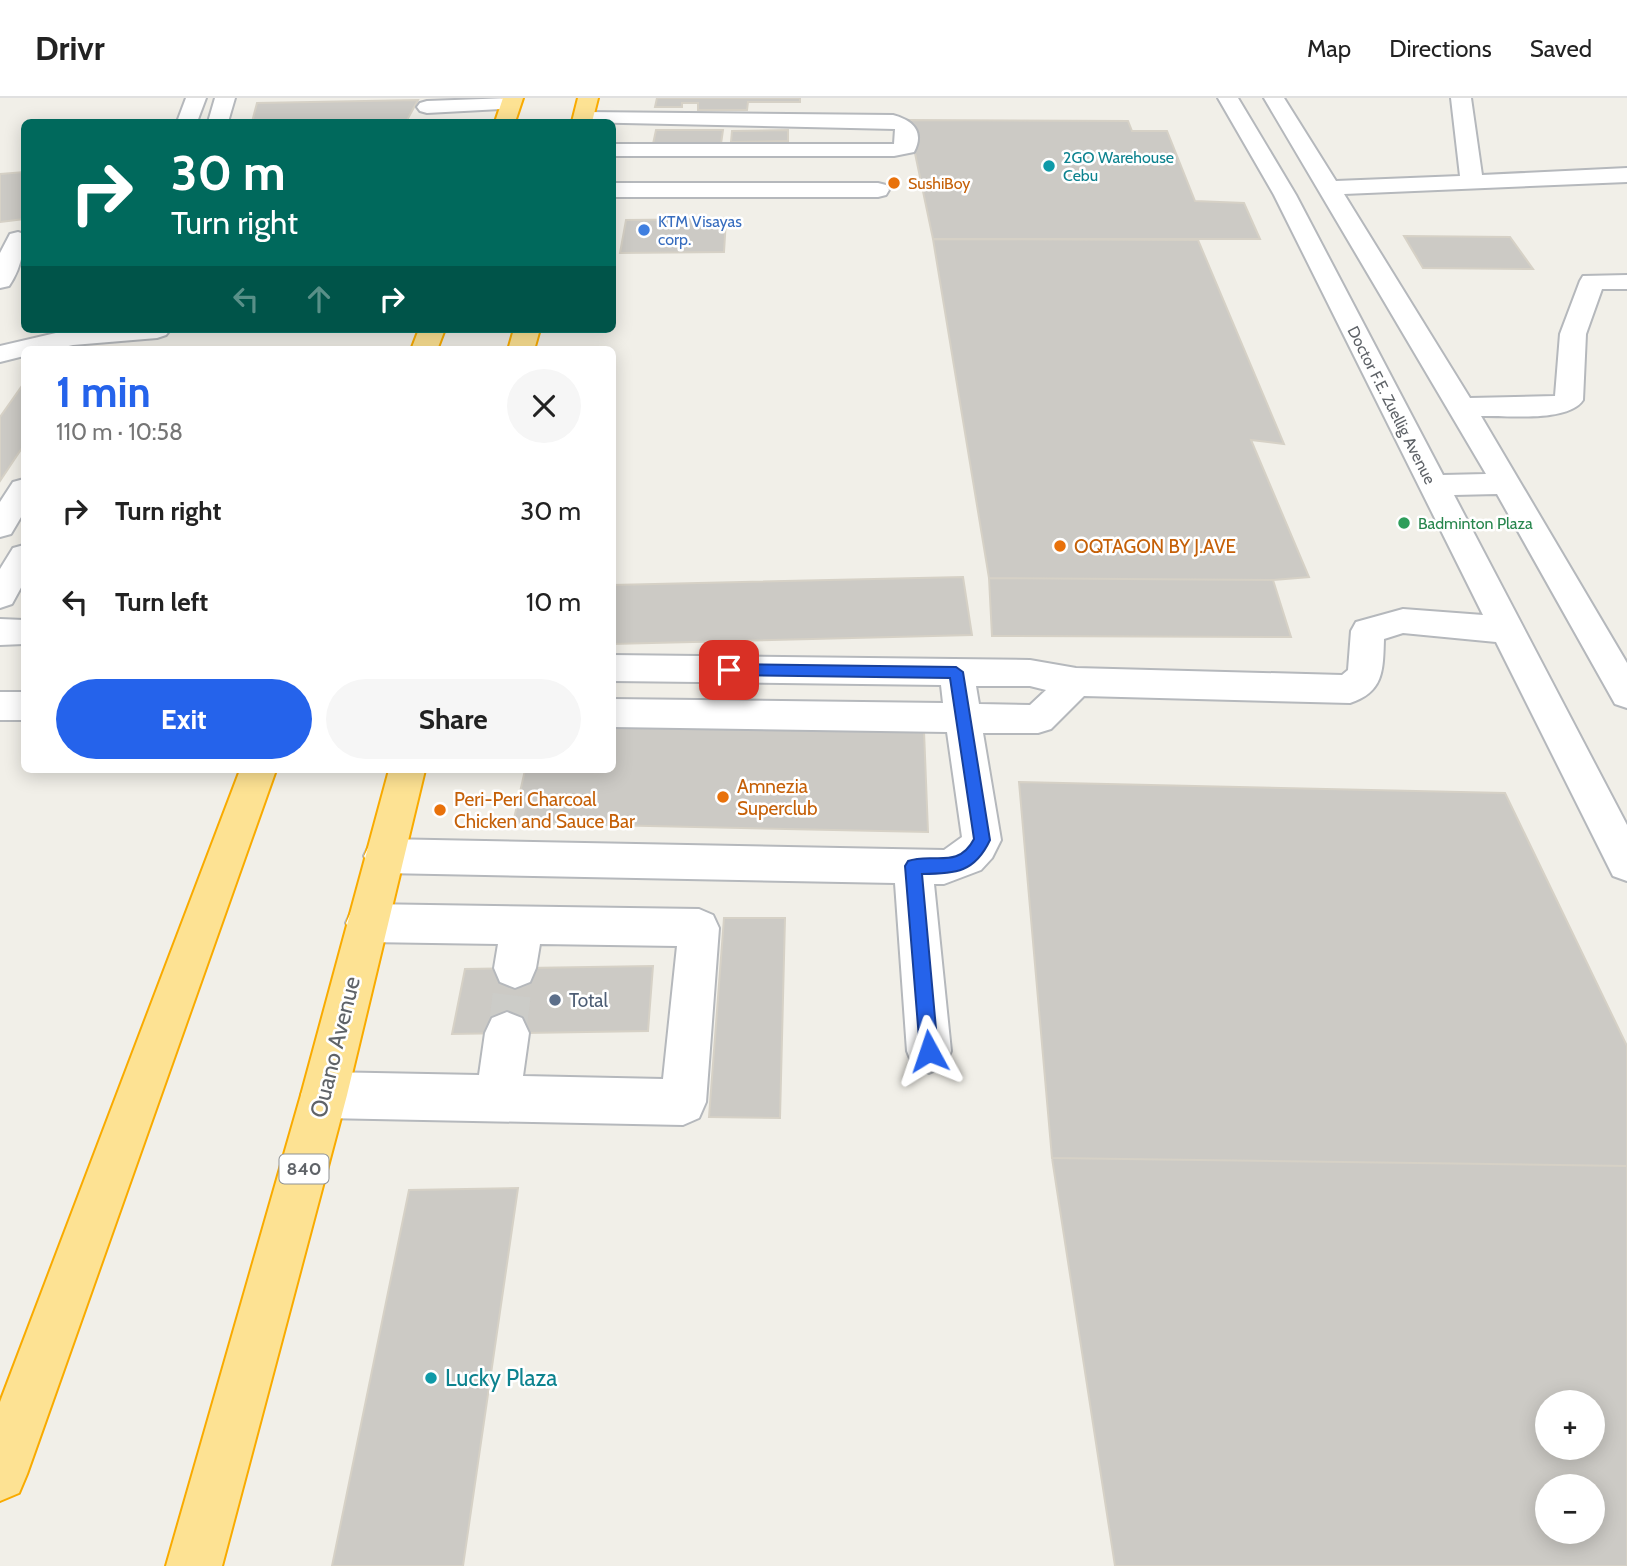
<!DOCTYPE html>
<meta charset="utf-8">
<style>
body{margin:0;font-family:Cabin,sans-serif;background:#f6f6f6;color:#222;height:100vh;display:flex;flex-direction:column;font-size:26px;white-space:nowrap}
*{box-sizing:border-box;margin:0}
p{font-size:23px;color:#767676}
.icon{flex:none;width:38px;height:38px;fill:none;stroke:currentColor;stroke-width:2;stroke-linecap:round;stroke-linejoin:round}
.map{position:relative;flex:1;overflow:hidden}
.details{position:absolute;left:21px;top:248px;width:595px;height:427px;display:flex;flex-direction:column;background:#fff;border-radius:10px;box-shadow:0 4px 18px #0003}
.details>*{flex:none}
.top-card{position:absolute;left:21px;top:21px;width:595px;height:214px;border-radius:10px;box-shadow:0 4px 18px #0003;background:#00695c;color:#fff;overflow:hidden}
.fabs{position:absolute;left:1535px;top:1292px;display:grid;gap:14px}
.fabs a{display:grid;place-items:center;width:70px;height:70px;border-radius:50%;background:#fff;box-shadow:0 4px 18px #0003;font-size:35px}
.pin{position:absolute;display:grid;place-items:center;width:60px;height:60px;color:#fff;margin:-30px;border-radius:14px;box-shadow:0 4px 10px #0006}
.me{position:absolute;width:77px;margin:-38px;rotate:355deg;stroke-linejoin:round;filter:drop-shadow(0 0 5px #0008)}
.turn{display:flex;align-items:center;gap:24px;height:147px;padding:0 35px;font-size:32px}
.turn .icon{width:91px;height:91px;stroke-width:2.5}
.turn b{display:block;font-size:49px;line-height:60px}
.lanes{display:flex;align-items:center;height:66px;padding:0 35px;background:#0003;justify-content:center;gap:35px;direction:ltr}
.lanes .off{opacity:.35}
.round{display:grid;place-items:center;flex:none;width:74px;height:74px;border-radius:37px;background:#f6f6f6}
.overview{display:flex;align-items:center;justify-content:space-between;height:119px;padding:0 35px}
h1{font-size:42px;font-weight:700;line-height:52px;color:#2563eb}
.action{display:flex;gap:14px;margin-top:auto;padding:14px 35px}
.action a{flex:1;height:80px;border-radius:42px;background:#2563eb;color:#fff;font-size:28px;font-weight:700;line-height:80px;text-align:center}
.action a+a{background:#f6f6f6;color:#222}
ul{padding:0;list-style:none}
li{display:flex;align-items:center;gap:21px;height:91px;padding:0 35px}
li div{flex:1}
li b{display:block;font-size:26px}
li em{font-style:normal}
header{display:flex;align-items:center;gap:42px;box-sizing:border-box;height:98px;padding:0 35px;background:#fff;border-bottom:2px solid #e0e0e0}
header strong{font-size:33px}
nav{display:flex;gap:38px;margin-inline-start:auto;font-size:24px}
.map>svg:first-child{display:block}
.building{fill:#cccac5;stroke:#d6d1c6;stroke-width:2;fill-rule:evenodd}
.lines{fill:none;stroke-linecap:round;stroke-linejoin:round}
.minor-tunnel{stroke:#ccccc8;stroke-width:38;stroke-dasharray:38 19;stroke-linecap:butt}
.minor-casing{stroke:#b5b8bc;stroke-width:4}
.highway-casing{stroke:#f9ab00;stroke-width:4}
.minor{fill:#fff;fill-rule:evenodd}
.highway{fill:#fde293;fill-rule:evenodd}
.route{fill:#2563eb;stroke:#184099;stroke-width:2}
.culture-dot{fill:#0f9aa8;stroke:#fff;stroke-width:2.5}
.food-dot{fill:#e8710a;stroke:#fff;stroke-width:2.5}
.shop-dot{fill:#3f7fe0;stroke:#fff;stroke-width:2.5}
.leisure-dot{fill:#2e9e5b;stroke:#fff;stroke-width:2.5}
.service-dot{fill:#5c6f8a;stroke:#fff;stroke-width:2.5}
.labels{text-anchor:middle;stroke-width:5;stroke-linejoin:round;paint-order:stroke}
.far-culture-label{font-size:16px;fill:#0d838f;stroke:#fff;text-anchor:start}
.far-food-label{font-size:16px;fill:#c56008;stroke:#fff;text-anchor:start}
.far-shop-label{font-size:16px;fill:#366cbe;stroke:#fff;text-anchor:start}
.far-street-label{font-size:16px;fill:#5f6368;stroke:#fff}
.far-leisure-label{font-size:16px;fill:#27864d;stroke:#fff;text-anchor:start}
.shield{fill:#fff;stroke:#8f9295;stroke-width:2}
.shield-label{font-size:18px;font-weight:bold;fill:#5f6368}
.food-label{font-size:19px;fill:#c56008;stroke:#fff;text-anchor:start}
.service-label{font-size:19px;fill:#4e5e75;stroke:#fff;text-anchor:start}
.near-street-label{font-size:23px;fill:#5f6368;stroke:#fff}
.near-culture-label{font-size:23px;fill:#0d838f;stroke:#fff;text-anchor:start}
</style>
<header>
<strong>Drivr</strong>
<nav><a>Map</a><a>Directions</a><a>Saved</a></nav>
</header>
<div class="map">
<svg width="1627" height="1468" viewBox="0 0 1627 1468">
<rect width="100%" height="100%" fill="#f1efe8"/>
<path class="building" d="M657,0h143v4h-52l-1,8h-49v-7h-16v4h-27z
M418,2l-12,22h-154l5,-19z
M908,22l220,1 4,10h35l28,70 49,2 16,36h-327z
M656,32h67l-2,14h-68z
M788,32v11l-57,1 1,-11z
M24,74v47l-24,3v-48z
M726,121l-2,33 -104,1 6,-33z
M1404,138l106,1 23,32 -110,-1z
M933,141l265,1 86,204 -33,-4 58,137 -36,3 -284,-2z
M24,285v62l-24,36v-64z
M963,479l9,58 -360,9v-59z
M989,480l284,2 18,57 -299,-1z
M612,627l312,6 4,101 -415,-9 12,-53h87z
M1019,684l486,11 122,253v120l-575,-8z
M724,820h61l-5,200 -71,-1z
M653,868l-5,65 -196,3 13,-65z
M1052,1060l575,8v400h-512zM1547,1304h45v45h-45zM1547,1388h45v45h-45z
M518,1090l-55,378h-131l77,-376z"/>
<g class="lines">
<path class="minor-tunnel" d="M507,935l8,-65"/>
<g class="minor-casing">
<path id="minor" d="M186,0h20l-9,24h-20z
M215,0h20l-7,24h-20z
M510,0l7,2 3,4 -3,4 -90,5 -7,-2 -3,-4 3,-4 7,-2z
M1218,0h20l58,97 147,280 43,-1 -222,-376h20l52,83 124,-5 -9,-78h20l11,77 145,-7v14l-283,12 126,204 85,-2 5,-62 20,-53 3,-5 44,-1v14h-25l-16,45 -3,66c-15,23 -77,15 -102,16l146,247v45l-12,-4 -118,-210 -43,1 173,330v56l-14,-5 -117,-234 -93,-9 -19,6c-1,31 0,53 -34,64l-266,-7 -33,33 -13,4h-55l18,107 -9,18 -11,12 -37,14h-10l17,167 -6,15 -16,7 -16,-7 -6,-15 -12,-168 -511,-10 -14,-5 -6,-12 6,-12 14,-5 560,11 18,-13 -15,-105 -335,-5v-28l331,4 -2,-18 -329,-4v-26l418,5 46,8 266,7 6,-5 3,-39 5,-9 47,-13 80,6 -209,-420zM976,588h54l16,4 -16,15 -51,-1z
M584,14l309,3c19,5 32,16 21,37l-20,4h-282v-12h282l1,-15 -318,-7 -3,-4 3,-4z
M612,85h266l8,2 3,5 -3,5 -8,2h-266z
M18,134l6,2c0,18 -4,36 -15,52l-9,2v-35l10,-19z
M73,231h96l1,1 -4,5 -9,3 -84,7 -22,5h-27v6l-24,6v-16z
M24,381v33l-13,22 -11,3v-35l13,-20z
M24,447v37l-12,22 -12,4v-39l13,-21z
M0,521l24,1v24l-24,1z
M0,594h24v28h-24z
M366,806l333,5 14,6 6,13 -13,174 -7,16 -16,7 -359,-7 -16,-7 -7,-16 7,-16 16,-7 155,3 6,-42 7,-15 15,-6 15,6 7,15 -6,43 140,3 14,-133 -137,-2 -4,24 -6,14 -15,6 -15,-6 -6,-14 4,-24 -132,-2 -14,-6 -6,-13 6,-13z"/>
</g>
<g class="highway-casing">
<path id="highway" d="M503,0h20l-8,24h-20z
M578,0h20l-6,24h-20z
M419,231h26l-8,21h-26z
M514,231h26l-6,21h-26z
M240,672h36l-249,704 -8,19 -19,8v-99z
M389,672h36l-78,325 -125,471h-56l135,-471z"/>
</g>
<use href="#minor" class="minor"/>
<use href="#highway" class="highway"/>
</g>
<path class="route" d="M729,566l227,3 7,5 27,168c-15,32 -34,34 -68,34l16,177 -2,6 -7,3 -6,-3 -3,-6 -15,-185 3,-5c24,-9 50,9 66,-22l-24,-161 -221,-3 -7,-5z"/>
<g class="culture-dot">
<circle cx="1049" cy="68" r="7"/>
<circle cx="431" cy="1280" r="7"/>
</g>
<g class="food-dot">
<circle cx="894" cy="85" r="7"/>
<circle cx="1060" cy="448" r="7"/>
<circle cx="723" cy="699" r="7"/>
<circle cx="440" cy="712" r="7"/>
</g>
<circle class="shop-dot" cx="644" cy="132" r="7"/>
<circle class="leisure-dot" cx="1404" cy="425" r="7"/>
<circle class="service-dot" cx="555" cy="902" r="7"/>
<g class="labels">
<g class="far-culture-label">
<text x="1063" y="65">2GO Warehouse<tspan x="1063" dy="18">Cebu</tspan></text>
</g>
<g class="far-food-label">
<text x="908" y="91">SushiBoy</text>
</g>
<g class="far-shop-label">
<text x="658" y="129">KTM Visayas<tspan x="658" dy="18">corp.</tspan></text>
</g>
<g class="far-street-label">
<text transform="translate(1392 307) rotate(63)" y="6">Doctor F.E. Zuellig Avenue</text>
</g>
<g class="far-leisure-label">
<text x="1418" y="431">Badminton Plaza</text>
</g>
<rect class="shield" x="279.5" y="1056.5" width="49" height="29" rx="5"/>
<g class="shield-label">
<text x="304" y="1077">840</text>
</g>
<g class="food-label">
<text x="1074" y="455">OQTAGON BY J.AVE</text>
<text x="737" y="695">Amnezia<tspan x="737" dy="22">Superclub</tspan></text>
<text x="454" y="708">Peri-Peri Charcoal<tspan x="454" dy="22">Chicken and Sauce Bar</tspan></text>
</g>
<g class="service-label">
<text x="569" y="909">Total</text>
</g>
<g class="near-street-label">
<text transform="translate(335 949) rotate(-76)" y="8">Ouano Avenue</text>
</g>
<g class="near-culture-label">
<text x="445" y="1288">Lucky Plaza</text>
</g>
</g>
</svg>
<div class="fabs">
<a>+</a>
<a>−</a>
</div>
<div class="pin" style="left:729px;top:572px;background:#d93025"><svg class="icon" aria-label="arrive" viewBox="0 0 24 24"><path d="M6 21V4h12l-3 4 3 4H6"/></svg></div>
<svg class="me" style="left:929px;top:953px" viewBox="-20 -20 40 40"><path d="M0-17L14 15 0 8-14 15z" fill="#2563eb" stroke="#fff" stroke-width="4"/></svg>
<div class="top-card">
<div class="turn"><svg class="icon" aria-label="right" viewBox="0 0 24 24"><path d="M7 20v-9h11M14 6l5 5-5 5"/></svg><div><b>30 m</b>Turn right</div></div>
<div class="lanes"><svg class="icon off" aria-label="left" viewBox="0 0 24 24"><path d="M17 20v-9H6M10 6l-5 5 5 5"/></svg><svg class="icon off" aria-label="ahead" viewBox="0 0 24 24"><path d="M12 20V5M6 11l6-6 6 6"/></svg><svg class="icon" aria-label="right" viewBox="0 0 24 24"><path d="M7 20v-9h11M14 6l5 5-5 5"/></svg></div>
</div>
<section class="details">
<div class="overview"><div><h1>1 min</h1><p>110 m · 10:58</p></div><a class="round"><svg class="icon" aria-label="close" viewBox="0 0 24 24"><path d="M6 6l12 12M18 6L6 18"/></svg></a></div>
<ul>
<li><svg class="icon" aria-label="right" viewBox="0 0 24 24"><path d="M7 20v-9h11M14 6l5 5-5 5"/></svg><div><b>Turn right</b></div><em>30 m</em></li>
<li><svg class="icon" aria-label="left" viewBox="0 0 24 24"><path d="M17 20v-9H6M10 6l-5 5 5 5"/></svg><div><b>Turn left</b></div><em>10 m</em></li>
</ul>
<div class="action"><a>Exit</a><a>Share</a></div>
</section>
</div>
